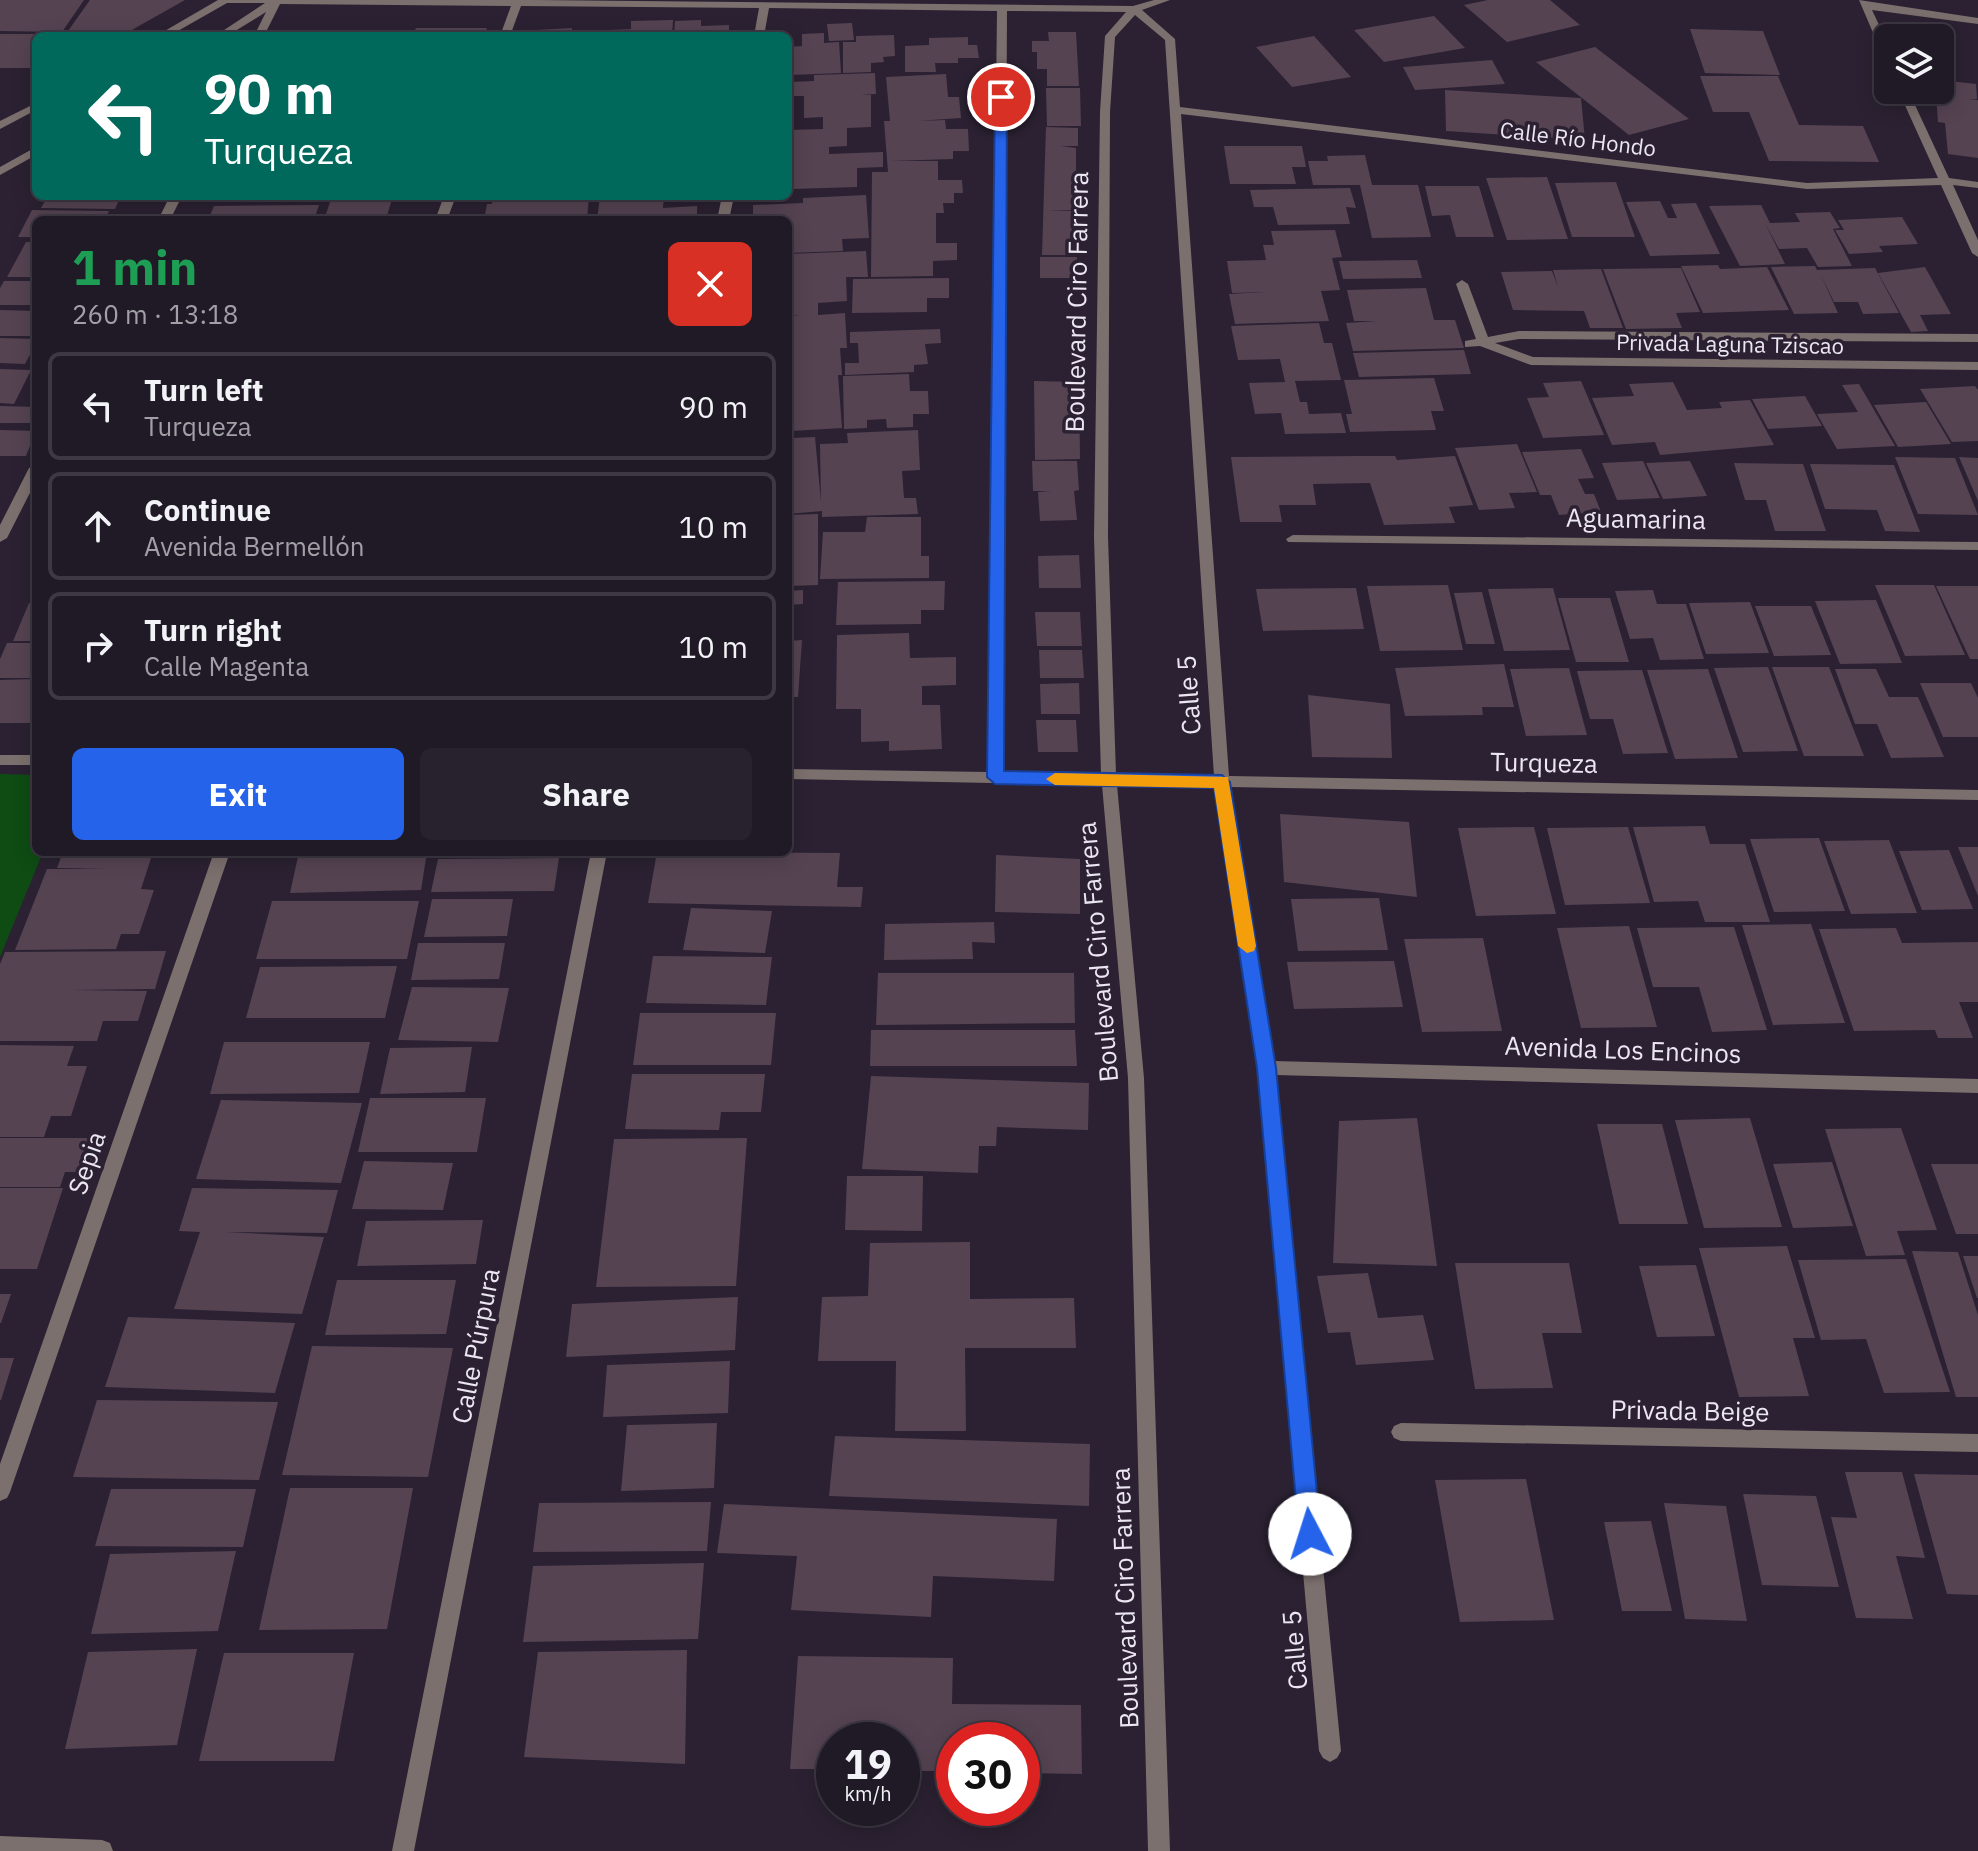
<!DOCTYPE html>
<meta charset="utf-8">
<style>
body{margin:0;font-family:"IBM Plex Sans",sans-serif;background:#28222e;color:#f1f3f6;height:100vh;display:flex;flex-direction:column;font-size:30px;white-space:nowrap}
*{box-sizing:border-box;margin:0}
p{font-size:26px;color:#a2a0a7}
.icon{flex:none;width:44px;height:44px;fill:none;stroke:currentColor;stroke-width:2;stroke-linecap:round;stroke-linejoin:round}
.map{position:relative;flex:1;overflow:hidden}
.panel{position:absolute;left:32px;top:216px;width:760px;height:640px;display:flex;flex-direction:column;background:#201926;border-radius:12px;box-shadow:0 4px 20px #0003,0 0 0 2px #3d3843}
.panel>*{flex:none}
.banner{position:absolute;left:32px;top:32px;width:760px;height:168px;border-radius:12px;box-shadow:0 4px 20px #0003,0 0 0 2px #3d3843;background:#00695c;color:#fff;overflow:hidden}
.tools{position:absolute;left:1874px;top:24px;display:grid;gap:16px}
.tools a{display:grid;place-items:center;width:80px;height:80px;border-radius:12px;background:#201926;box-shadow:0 4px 20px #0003,0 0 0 2px #3d3843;font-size:40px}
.speed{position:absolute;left:816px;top:1722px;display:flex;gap:16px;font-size:40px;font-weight:700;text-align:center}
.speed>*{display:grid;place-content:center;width:104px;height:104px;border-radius:50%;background:#201926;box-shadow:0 4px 20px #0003,0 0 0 2px #3d3843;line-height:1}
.speed small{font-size:20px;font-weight:400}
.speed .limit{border:12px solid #d22;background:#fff;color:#111}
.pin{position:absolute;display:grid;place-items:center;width:68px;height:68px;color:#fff;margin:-34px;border:4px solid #fff;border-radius:50%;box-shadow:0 2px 8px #0007}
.me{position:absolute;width:88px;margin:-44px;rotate:355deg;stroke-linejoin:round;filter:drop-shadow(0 0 6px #0008)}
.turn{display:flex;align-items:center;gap:28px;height:168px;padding:0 40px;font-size:36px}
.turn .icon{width:104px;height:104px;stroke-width:2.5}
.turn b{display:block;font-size:56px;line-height:68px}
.round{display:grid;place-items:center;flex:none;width:84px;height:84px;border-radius:12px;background:#28222e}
.overview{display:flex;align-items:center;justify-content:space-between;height:136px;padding:0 40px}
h1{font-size:48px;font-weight:800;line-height:60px;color:#1e9e55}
.button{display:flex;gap:16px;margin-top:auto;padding:16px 40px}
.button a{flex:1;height:92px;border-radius:12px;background:#2563eb;color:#fff;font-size:32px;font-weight:800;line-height:92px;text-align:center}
.button a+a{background:#28222e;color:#f1f3f6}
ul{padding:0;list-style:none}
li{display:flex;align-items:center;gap:24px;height:108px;margin:0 16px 12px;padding:0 24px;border:4px solid #3d3843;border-radius:12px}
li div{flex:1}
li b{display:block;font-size:30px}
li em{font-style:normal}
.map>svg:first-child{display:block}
.green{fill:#0e4c13}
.building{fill:#554352}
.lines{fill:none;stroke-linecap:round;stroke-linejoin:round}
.street{fill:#7c706e;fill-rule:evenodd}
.route{fill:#2563eb;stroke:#184099;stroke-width:2}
.slow{fill:#f59e0b}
.labels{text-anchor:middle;stroke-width:7;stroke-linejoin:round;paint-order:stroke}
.far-street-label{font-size:22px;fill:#ece6f2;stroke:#2b2132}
.street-label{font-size:26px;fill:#ece6f2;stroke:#2b2132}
</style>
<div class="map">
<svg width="1978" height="1851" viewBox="0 0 1978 1851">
<rect width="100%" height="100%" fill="#2b2132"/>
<path class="green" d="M0,774l36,1v77h7l-43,105z"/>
<path class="building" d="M0,0h84l-22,32 -62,-1z
M90,0h95l-55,31h-62z
M1488,0h62l30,25 -73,17 -43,-37z
M1434,16l31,32 -81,14 -30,-32z
M673,20l-1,16h-65l1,-6 23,-1v-8z
M701,20v6l28,-1v11h-55l1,-15z
M852,23l2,17 -25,1 -2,-17z
M416,28h71l-3,8h-72z
M572,28v5l31,-2v5h-68v-6z
M1690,29l73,2 17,44 -75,-2z
M299,32h84l-1,4h-84z
M1048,32h28l3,54h-32v-17h-10v-17h-5v-11h17z
M824,33v10l15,-1 2,31 -51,2 -1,-28 13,-1v-12z
M0,34h36v34h-36z
M894,35l1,21 -12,1 1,5 -13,1v9l-28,1v-31h13v-6z
M1314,36l37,41 -59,10 -36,-40z
M968,37v8h9l2,13h-21v5h-23l1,9h-31v-26l24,-1v-7z
M1595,47l94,72 -60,16 -93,-73z
M1492,60l13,24 -90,6 -12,-23z
M875,73l1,21 -15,1h10v32l-24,1v18l-18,1v7l54,-2v15l-26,1v19l-65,2v-19h-4v-40l35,-1v-12l-19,1v-22h-16v-14l26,-1v-6z
M946,74l2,23h11l2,21 -44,3 28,-1 1,9h22l1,22h-16v8l-62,2h47v19h24l1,13h-9v10h-11l1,10h-8v30h21v17l-24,1v15l-62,1 1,-105h16l-4,-51h6l-4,-44z
M1700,76h78l21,49 64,1 16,36 -110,-1 -20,-49h-36z
M1940,80l36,4 1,15h-8l9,1v58l-30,-4 -3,-31 -7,-1 -2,-27 -8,-5h12z
M1046,88h34l1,38h-34z
M1445,90l136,8 4,42 -139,-9z
M1046,127l32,1v18h-17l15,2v62l-29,1h30l1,44h-36z
M1224,146h78l4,21h-14l4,17h-66z
M1365,155l7,30h46l13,52 -59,1 -12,-53h-47l-5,-24h20l-1,-5z
M1547,177l21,62 -61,1 -21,-62z
M1616,182l19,55h-63l-17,-54z
M1425,186h54l15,51h-38l-6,-22 -18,1z
M1350,188l6,20 -10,-1 4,17 -72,1 -5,-18h-19l-4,-17z
M866,195l3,43 -27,1 1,12 -55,2v-33h-35v-15l50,-2v-5z
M48,196h73l-6,13 -74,-1z
M218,196h98l-2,5 -99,1z
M332,196h61l-7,23 -62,1z
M493,196h96l-2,24h-103l3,-16h5z
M600,196h64l-1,12 34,-2v14h-100z
M1660,201l8,17h9l-6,-14 25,-1 24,51 -70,2 -24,-54z
M319,205l-5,15h-106l6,-14z
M1761,205l9,18 30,-1 -5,-9 35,-1 10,16 -7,1 19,37 -34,1 -11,-19 -28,1 -14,-26 20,41 -45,2 -31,-60z
M32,210l77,1 -4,9h-69v17h-18z
M1902,217l16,27 -39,2 4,6 -34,2 -14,-24h9l-6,-10z
M1335,230l7,27 -10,1 8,32 -19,1 8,30 -94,3 -6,-30 36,-2 -33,1 -5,-32 39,-1 -3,-15h11l-3,-14z
M26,242h10v35h-29z
M866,251l2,26h-22l1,24 -29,2v12l27,-2 2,35h-7l2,27h-4l4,53 -51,3 1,7 23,-1 6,65 -1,-58 28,-1 -1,-10 71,-3 2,40 -18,1 2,27h12l2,16 -96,3v-6l-34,3v-198h13l-13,-1v-61z
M1040,257h37v21h-37z
M1417,260l5,18 -79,1 -4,-18z
M1718,265l2,4 47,-2 22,43 -86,3 -22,-47z
M1815,266l2,4 58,-2 24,45 -36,1 -5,-12h-24l-14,-29 18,40 -44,1 -23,-47z
M1925,267l26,47 -31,1 8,16 -17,1 -33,-59z
M1681,268l19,44 -24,1 6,15 -56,1 -23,-60z
M1601,269l22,59h-33l-6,-17 -71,-1 -12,-38 51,-1 6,16 -5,-17z
M949,278v20h-22v14l-75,1 1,-34z
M4,281h32v24h-36v-17z
M1426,288l8,32h21l9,28 -111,3 -7,-28 31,-2h-23l-7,-31z
M0,310l36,1v25h-36z
M1319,323l5,20h8l9,37 -46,1 5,21h7l2,12 32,-1 5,20 -61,1 -4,-21 -26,1 -6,-31 36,-1 -5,-23 -42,1 -7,-34z
M940,329l1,14 -16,1 3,20 -14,1v7l-69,3v-12h14l-1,-20h-8v-11z
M0,338l36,1v4l-11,21 -25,-1z
M1464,350l7,24 -112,3 -6,-24z
M0,369l31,1 -17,34 -14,-1z
M909,374l1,17h18l1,23h-16v13l-26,1 -1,-9 -19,1v8l-23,1 -1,-53z
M1434,378l10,33h-13l5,19 -86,2 -4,-18h6l-8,-34z
M1034,381l45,1 1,77 -45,1z
M1581,381l23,54 -61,3 -16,-40 22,-1 -6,-14z
M1673,382l14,28 35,-2 -3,-6 31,-2 24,45 -114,10 -5,-13 -43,3 -20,-47 42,-2 -5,-12z
M1859,384l36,62 -58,3 -20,-35 41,-2 -16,-27z
M1975,386l3,4v51l-26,1 -32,-53z
M1805,396l17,30 -54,3 -16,-30z
M1926,402l25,42 -53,3 -24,-42z
M0,406l36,1v16h-36z
M0,430l36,1 -10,25h-26z
M1517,444l20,48 -28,1 6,15 -36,2 -24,-62z
M1581,449l13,29 -16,1 7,15h9l7,18 -42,3 -8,-20h-11l-18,-43z
M1360,456h35l2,4 58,-4 18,49 -24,2 6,16 -71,2 -14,-42 -57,1 3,21h-37l3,17h-42l-9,-65z
M1895,457l60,1 23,57 -60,-1z
M1959,457l19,1v43z
M1032,461h45l2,29 -5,1 3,29 -37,1 -2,-29 13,-1h-18z
M1643,461l17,37 -43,2 -15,-37z
M1690,461l17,35 -44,3 -17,-36z
M1734,463l69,1 23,67h-51l-9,-31h-21z
M1810,464l84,1 26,67 -35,-1 -8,-21 -52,-1z
M818,514v71l-30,1v-71z
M867,517h54v39h8v22l-109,1 3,-47h42z
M1079,555l2,33h-42l-1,-32z
M945,581l-1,29h-23v14l-85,1 2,-43z
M1448,585l15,65 -83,1 -13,-65z
M1875,585h59l31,70 -60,1z
M1936,586h42v73h-8z
M1356,588l8,41 -101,2 -7,-42z
M1553,588l17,62 -66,1 -16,-62z
M803,590v14l-15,1v-14z
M1653,590l4,14h29l18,55 -44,1 -7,-22 -23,1 -15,-48z
M1482,592l13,52h-29l-12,-51z
M1558,598h52l19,64h-53z
M1876,600l26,63 -62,1 -25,-63z
M1750,602l19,51 -63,1 -17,-51z
M29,603h7v38h-23z
M1755,606h56l20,49 -57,1z
M1035,612h45l2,34h-45z
M909,633l1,25 46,-1v28l-34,1v19h18l2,44 -53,2v-10l-28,1v-33h-25l1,-74z
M802,640l-4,57h-10v-56z
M7,643h29v35h-36v-19z
M1039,650h43l2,28h-44z
M1504,664l10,43h-32l1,8 -78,1 -10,-48z
M1768,667l30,84 -55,1 -29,-84z
M1772,667h57l35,89h-60z
M1569,668l18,67 -61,1 -16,-67z
M1708,669l30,89 -63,1 -28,-89z
M1835,669h41l13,28h29l26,60 -53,1 -14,-34h-22z
M1642,670l26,83 -45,1 -10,-35h-23l-13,-48z
M36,679v44h-36v-43z
M1079,683l1,31h-39l-1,-30z
M1920,683h51l7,15v39h-35z
M1308,695l82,9 2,54 -80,-1z
M1036,720h40l2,32h-40z
M1280,814l129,8 8,75 -133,-15z
M1705,826l5,18h35l25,78h-65l-7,-21 -44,1 -21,-75z
M1534,827l22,87 -80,2 -18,-88z
M1628,827l22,76 -85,2 -18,-77z
M1819,838l26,73 -71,1 -24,-73z
M1889,840l28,73 -66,1 -27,-73z
M1958,847h20v49z
M1949,850l24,59 -51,1 -23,-59z
M63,852h90l-12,37 13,1 -15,44h-18l-5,15 -101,1 32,-81h58l-48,-1z
M299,852h128l-6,38 -131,3z
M657,852l183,1 -3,34h26l-2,20 -213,-4z
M996,855l84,4v55l-85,-2z
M559,858l-5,33 -123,1 7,-33z
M1379,898l9,52 -90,1 -7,-52z
M432,899h81l-6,37 -83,1z
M272,901h147l-12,58h-151z
M691,908l81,3 -7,42 -82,-3z
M994,922l1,21 -23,-1 1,17 -89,1 1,-36z
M1811,924l34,99 -72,2 -31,-100z
M1629,926l28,101 -76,1 -24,-100z
M1734,927l19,59 14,44 -55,2 -13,-45h-46l-16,-59z
M1896,928l6,15 76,-1v60h-19l14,36h-35l-3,-8 -81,1 -35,-102z
M1483,938l19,93 -80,1 -18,-93z
M418,943h87l-6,36 -88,1z
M166,951l-11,38 -82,1 74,1 -9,30h-35l-6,20h-97v-77l5,-12z
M653,956l119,1 -6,48 -120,-2z
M1394,961l9,46 -109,2 -7,-47z
M397,966l-12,52h-139l14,-51z
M878,973h196l1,50 -199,2z
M412,987l97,1 -11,54 -100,-2z
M640,1013h136l-5,52h-138z
M871,1030h204l2,36h-207z
M224,1042h146l-11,51 -149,1z
M0,1045l74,1 -7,20h20l-16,50h-20l-7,21h-44z
M472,1047l-7,45 -85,2 10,-46z
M632,1074h133l-4,38h-40l-2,18 -94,-1z
M871,1076l218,7 -1,47 -91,-3 -1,19h-17l-1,27 -116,-4z
M370,1098h116l-9,54h-119z
M221,1100l141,3 -21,80 -145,-4z
M1417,1118l20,148 -104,-3 6,-142z
M1750,1118l32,109 -78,1 -29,-108z
M1597,1124h65l26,100h-69z
M1901,1128l36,102 -40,1 8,24 -39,1 -41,-127z
M0,1138h100l-11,34h-24l-5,15h-60z
M747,1138l-11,148 -140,1 18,-148z
M364,1161l89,2 -10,47 -91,-1z
M1832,1162l21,64 -60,2 -20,-64z
M1931,1164h47v70h-22z
M847,1176h76l-1,55 -77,-1z
M0,1188h63l-26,81h-37z
M192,1188l146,2 -11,43 -102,-1 99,5 -22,77 -128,-5 26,-77 -21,-1z
M483,1220l-7,44 -119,2 9,-45z
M970,1242v57l104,-1 2,50h-111l1,83h-71l1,-70h-78l4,-64 46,-1 2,-53z
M1787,1246l28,92h-22l16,58 -70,1 -40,-149z
M1912,1251l46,1 20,63v82h-22z
M1963,1256h15v42h-1z
M1906,1259l44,133 -66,1 -18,-54 -45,1 -23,-80z
M1455,1263h114l13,70h-40l11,55 -78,1z
M1696,1265l19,71 -58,1 -18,-71z
M1368,1273l10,45 45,-3 11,45 -78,5 -6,-33 -22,1 -11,-57z
M337,1280h119l-10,54 -121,1z
M0,1294h11l-10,29h-1z
M738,1297l-3,53 -169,7 6,-53z
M128,1317l167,6 -20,70 -170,-6z
M312,1346l141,2 -25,129 -146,-2z
M0,1358h14l-13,42h-1z
M730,1361l-2,52 -125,4 4,-52z
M97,1400l181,2 -19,78 -186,-3z
M717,1423l-3,65 -93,3 6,-66z
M835,1436l255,8 -1,62 -260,-10z
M1845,1472h57l23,86 -29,-2 17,63 -57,-1 -25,-101 26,1z
M1914,1474l64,1v120l-31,-1z
M1526,1479l28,141 -94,2 -25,-142z
M290,1488h123l-26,141 -128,1z
M111,1489h145l-13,58 -148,-1z
M1743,1494l73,2 23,91 -77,-2z
M711,1502l-4,49 -174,1 6,-49z
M1664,1503l62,3 21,115 -62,-2z
M724,1504l333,15 -3,62 -121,-5 -2,41 -140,-7 6,-54 -80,-3z
M1651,1521l21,90h-50l-18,-89z
M236,1551l-18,80 -127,3 19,-80z
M704,1563l-6,76 -175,3 10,-76z
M197,1649l-20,96 -112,4 23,-97z
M687,1650l-2,114 -161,-7 14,-105z
M224,1653h130l-20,108h-135z
M798,1656l155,2 -1,46 129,1 1,69 -60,-1v-33h-68v31h-52v-31h-68v29h-44z"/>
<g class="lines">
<path class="street" d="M218,0h318l597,6 21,-6h16l-28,10 33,29 5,68 627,76 131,-5 -40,-88h10l41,88 29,4v6l-25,-3 25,55v17l-6,-4 -31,-68 -134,4 -626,-75 48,662 749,14v10l-748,-13 43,274 705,18v14l-703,-18 66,676 -4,7 -7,4 -7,-4 -4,-7 -61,-683 -43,-281 -98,-2 27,293 26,773h-22l-20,-773 -26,-293 -314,-6v-10l200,3 9,-761 -228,-3 -5,28h-10l5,-28 -238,-2 -11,30h-10l11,-30 -231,-2 -16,32h-10l12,-24 -39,24h-12l50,-33h-38l-58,33h-13zM1007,11l119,1 -21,24 -5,76 -6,425 7,237 -98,-2zM1135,15l30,25 49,736 -98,-2 -8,-237 2,-425 5,-75z
M1859,0l119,18v6l-106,-14 16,34v15l-5,-3z
M36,103v7l-36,19v-8z
M36,147v8l-36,20v-8z
M170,196h12l-12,24h-12z
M444,196h12l-9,24h-12z
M722,196h12l-5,24h-12z
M1462,280l6,4 20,53 31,-6 459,3v8l-459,-3 -24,4 38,14 445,5v8l-447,-5 -51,-19 -15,1v-6l11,-2 -20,-55z
M36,464v17l-29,57 -7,4v-17l29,-57z
M1293,535l685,7v8l-690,-8 -2,-3z
M0,755h36v10h-36z
M214,852h16l-220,640 -3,6 -7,3v-37z
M591,852h16l-193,999h-22z
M1401,1423l577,11v18l-577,-11 -7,-3 -3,-6 3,-6z
M0,1836l102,4 8,3 3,8h-113z"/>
</g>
<path class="route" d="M1001,93l6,4 -3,674 218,4 8,7 46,286 45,466 -3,7 -8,3 -8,-3 -3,-7 -42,-466 -43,-280 -219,-4 -8,-7 8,-680z"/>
<path class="slow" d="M1055,773l173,4 28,169 -2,5 -7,2 -9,-7 -24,-158 -159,-3 -9,-6z"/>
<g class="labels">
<g class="far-street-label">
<text transform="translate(1578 139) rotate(7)" y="8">Calle Río Hondo</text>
<text transform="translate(1730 344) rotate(1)" y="8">Privada Laguna Tziscao</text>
</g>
<g class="street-label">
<text transform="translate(1077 302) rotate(-89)" y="9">Boulevard Ciro Farrera</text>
<text transform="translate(1636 519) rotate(1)" y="9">Aguamarina</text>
<text transform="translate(1189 695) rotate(-94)" y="9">Calle 5</text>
<text transform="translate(1544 763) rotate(1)" y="9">Turqueza</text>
<text transform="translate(1098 952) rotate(-95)" y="9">Boulevard Ciro Farrera</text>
<text transform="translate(1623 1050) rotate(2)" y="9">Avenida Los Encinos</text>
<text transform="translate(87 1163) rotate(-71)" y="9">Sepia</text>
<text transform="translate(476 1346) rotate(-79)" y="9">Calle Púrpura</text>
<text transform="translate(1690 1411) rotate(1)" y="9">Privada Beige</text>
<text transform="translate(1125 1598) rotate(-92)" y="9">Boulevard Ciro Farrera</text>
<text transform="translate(1295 1650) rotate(-95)" y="9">Calle 5</text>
</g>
</g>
</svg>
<div class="tools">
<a><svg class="icon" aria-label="layers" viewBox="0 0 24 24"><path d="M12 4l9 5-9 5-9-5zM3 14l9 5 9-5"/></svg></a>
</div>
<div class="speed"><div>19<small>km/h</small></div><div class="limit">30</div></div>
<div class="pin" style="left:1001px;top:97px;background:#d93025"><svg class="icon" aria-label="arrive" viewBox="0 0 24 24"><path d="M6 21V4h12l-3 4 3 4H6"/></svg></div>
<svg class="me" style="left:1310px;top:1534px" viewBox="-20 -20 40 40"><circle r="19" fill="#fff"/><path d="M0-13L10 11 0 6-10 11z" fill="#2563eb"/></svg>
<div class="banner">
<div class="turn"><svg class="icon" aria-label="left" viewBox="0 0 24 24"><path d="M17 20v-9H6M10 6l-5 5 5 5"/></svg><div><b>90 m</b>Turqueza</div></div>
</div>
<section class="panel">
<div class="overview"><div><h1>1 min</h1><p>260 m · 13:18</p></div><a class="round" style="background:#d93025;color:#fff"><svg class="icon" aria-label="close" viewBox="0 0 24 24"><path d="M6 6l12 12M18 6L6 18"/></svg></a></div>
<ul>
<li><svg class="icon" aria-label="left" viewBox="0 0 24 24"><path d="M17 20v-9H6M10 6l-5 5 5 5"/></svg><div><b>Turn left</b><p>Turqueza</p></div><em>90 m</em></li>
<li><svg class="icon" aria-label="ahead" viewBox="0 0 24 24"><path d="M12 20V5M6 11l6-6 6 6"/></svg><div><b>Continue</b><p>Avenida Bermellón</p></div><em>10 m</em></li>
<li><svg class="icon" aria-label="right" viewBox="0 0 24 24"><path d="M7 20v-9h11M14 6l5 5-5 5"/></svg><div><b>Turn right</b><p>Calle Magenta</p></div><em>10 m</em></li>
</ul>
<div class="button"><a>Exit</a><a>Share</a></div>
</section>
</div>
